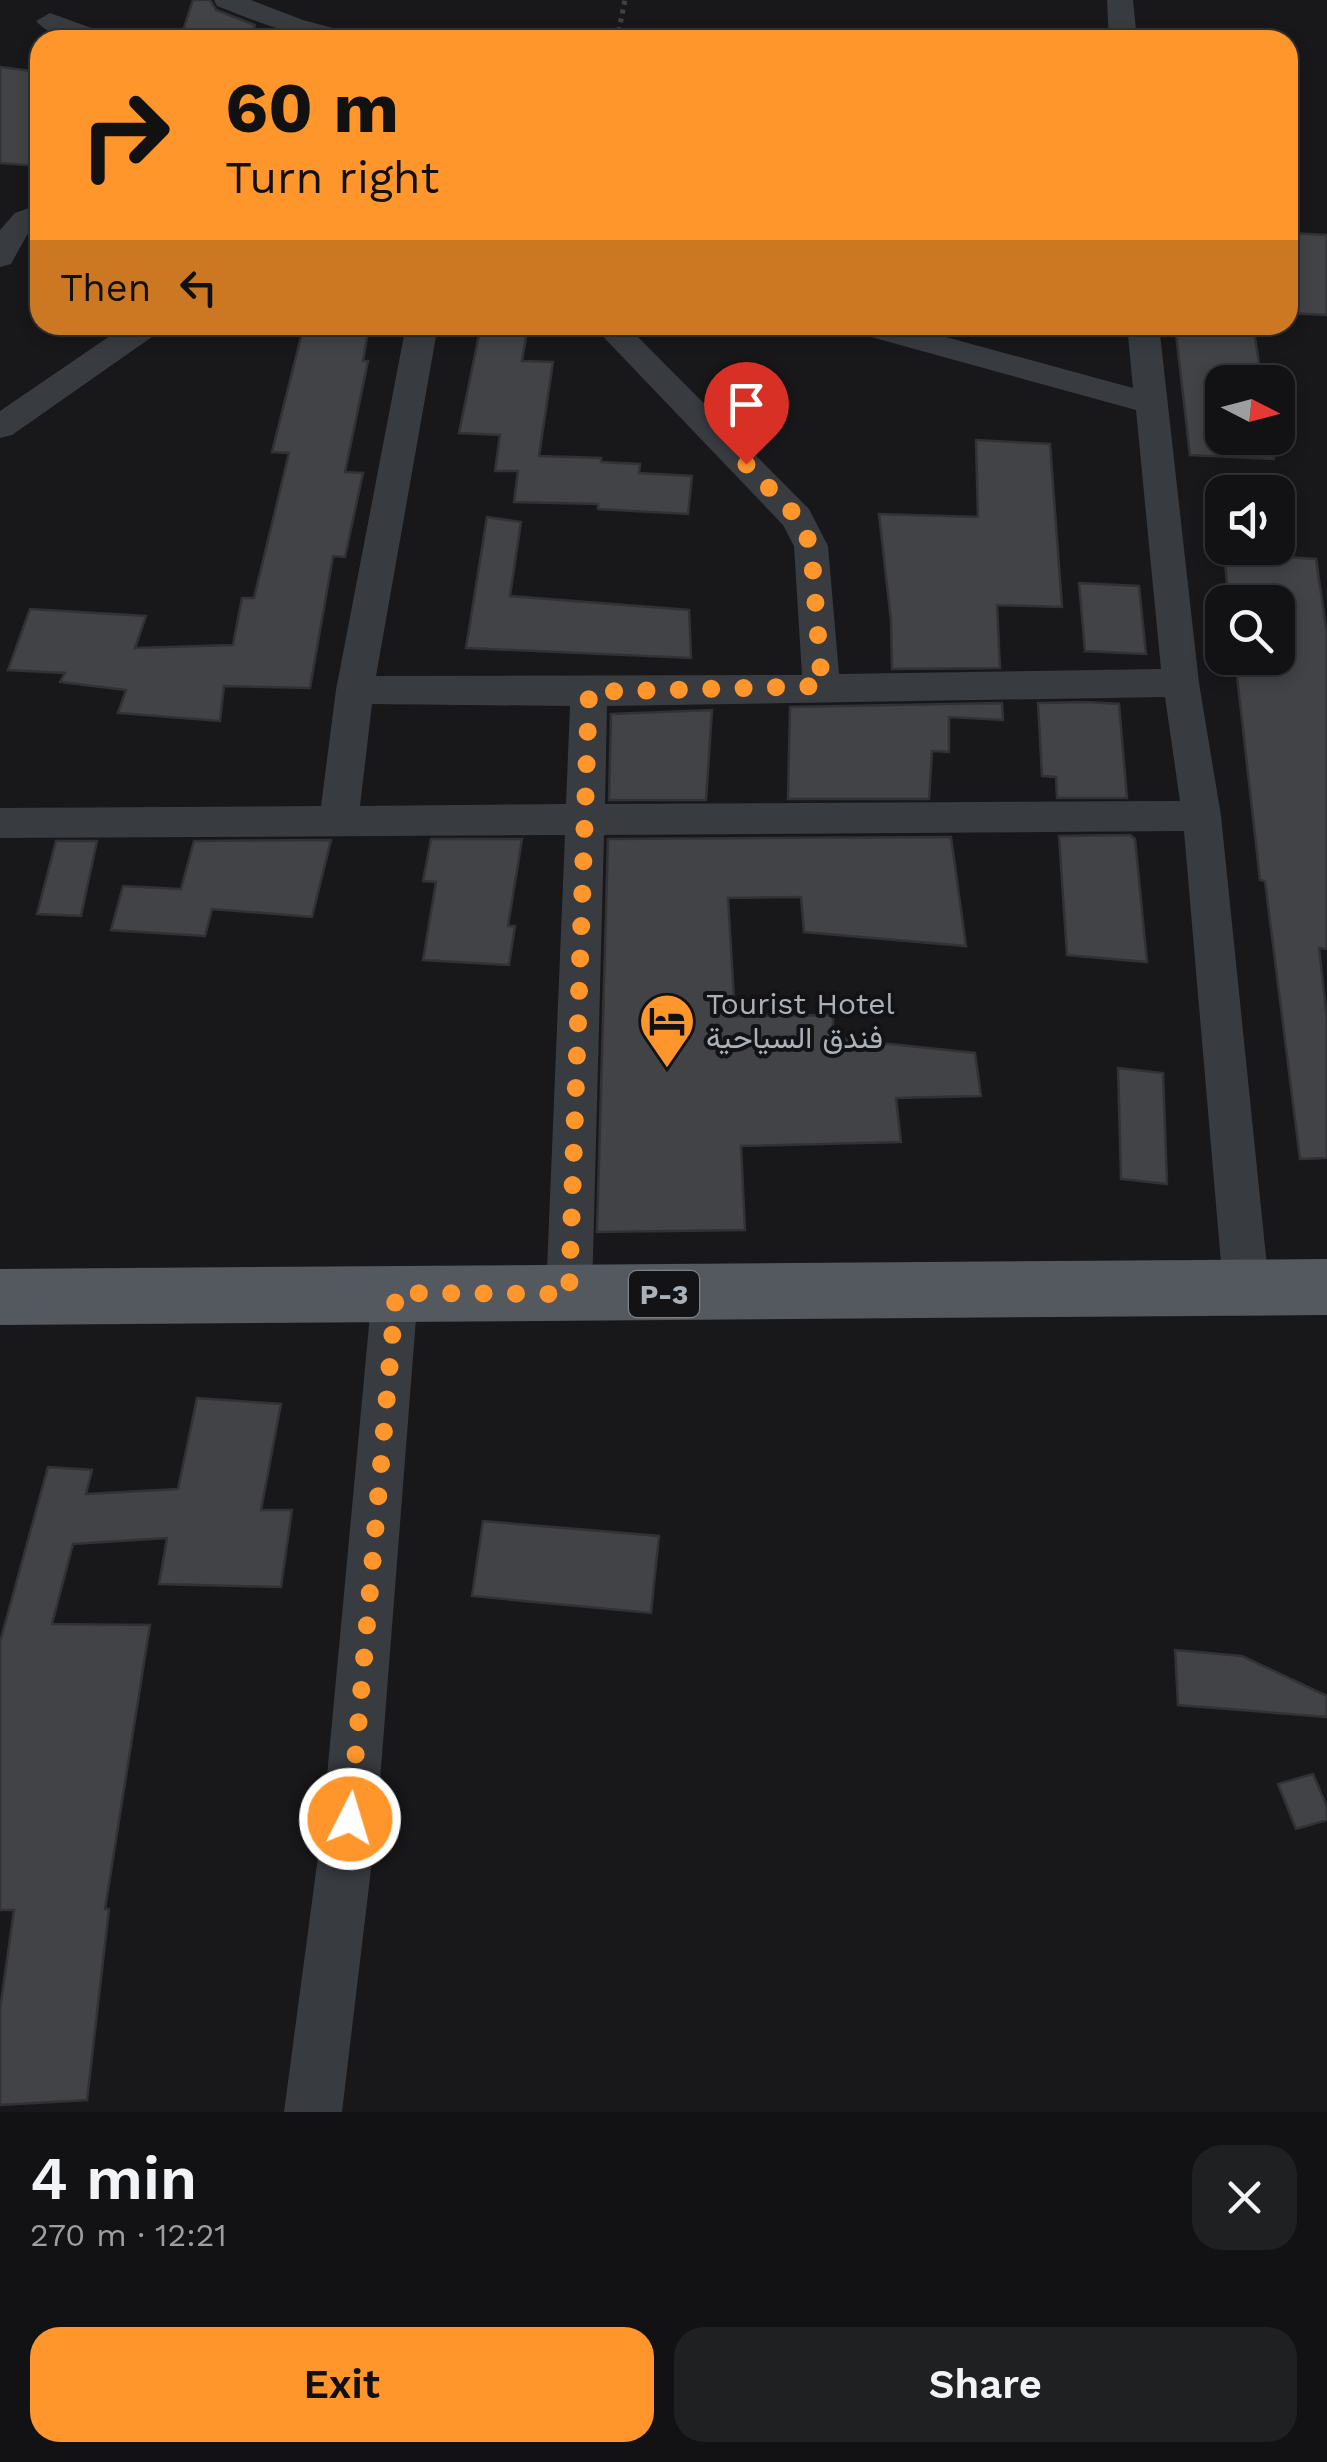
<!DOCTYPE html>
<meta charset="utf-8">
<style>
body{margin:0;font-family:"Work Sans",Vazirmatn,sans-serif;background:#1f2022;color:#f1f3f6;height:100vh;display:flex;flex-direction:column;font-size:38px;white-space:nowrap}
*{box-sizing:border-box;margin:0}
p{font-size:32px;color:#9c9ea0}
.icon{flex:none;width:55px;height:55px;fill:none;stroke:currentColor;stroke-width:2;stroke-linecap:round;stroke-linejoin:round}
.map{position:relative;height:2112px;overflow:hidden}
.drawer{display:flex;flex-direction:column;background:#121214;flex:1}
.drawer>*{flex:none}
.guide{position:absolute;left:30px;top:30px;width:1268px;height:305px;border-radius:30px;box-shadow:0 5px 15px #0003,0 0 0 2px #313234;background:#ff962b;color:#111;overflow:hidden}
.needle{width:65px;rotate:96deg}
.tools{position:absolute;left:1205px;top:365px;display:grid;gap:20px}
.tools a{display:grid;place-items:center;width:90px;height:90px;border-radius:20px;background:#121214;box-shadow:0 5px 15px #0003,0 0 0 2px #313234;font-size:50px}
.pin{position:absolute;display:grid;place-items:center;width:85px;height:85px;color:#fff;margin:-102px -42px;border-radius:50% 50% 50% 0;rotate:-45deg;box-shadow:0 0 10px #0007}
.pin .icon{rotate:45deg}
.me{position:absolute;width:110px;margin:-55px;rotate:5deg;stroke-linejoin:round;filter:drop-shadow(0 0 8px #0008)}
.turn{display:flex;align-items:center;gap:35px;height:210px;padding:0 30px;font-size:45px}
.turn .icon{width:130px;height:130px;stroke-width:2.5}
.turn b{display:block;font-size:70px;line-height:85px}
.then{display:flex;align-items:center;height:95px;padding:0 30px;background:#0003;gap:20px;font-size:38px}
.round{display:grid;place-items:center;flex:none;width:105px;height:105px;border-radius:30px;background:#1f2022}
.overview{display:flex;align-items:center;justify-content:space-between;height:170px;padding:0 30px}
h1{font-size:60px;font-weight:600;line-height:75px}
.action{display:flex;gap:20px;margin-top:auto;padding:20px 30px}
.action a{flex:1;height:115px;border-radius:30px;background:#ff962b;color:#111;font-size:40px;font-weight:600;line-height:115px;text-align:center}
.action a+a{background:#1f2022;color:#f1f3f6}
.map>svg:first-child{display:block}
.building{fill:#424347;stroke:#323236;stroke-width:2.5}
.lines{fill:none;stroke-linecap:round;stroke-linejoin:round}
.path{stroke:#3e4247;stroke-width:5;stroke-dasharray:4 5;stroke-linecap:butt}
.minor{fill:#383b40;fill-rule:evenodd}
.primary{fill:#54585f;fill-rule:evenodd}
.route{stroke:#ff962b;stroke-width:18;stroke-dasharray:0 32.4}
.labels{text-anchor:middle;stroke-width:8;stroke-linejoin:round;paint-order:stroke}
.shield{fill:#131315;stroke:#7c8289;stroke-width:2.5}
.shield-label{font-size:28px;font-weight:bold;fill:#a9b1bb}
.poi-label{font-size:30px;fill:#a9b1bb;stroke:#131315;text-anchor:start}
</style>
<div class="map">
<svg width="1327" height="2112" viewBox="0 0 1327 2112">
<rect width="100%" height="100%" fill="#18181a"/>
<path class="building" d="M193,0h17l6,10 39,15 -4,15h-71z
M0,67l40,5v94l-40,-3z
M1288,233l39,2v80l-39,-2z
M304,325h65l-6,36h5l-23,111 18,1 -18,84 -12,-1 -23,132 -86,-2 -4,35 -102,-8 8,-23 -66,-8 5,-9 -57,-3 22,-61 116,7 -11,32 98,-3 9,-47h12l35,-145 -17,-1z
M481,325h47l-6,36 31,1 -14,94 62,2v4l39,2 -1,9 53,3 -4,38 -90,-5v-5l-84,-2 4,-31h-23l5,-36 -41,-2z
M1175,325h78l9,57h-40v56h48l4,21 -84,-4z
M976,440l74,4 12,163 -65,-2 3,63 -108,1 -1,-48 -12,-107 99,3z
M487,517l34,5 -11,74 179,14 2,48 -225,-10z
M1224,553l92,6 11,75v315l-8,-1 8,71v139l-27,1 -35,-278 -5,-1 -25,-222h43v-56h-49z
M1079,583l60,3 7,68 -61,-3z
M1086,702l33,2 8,94h-70l-1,-21 -14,-1 -4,-73z
M1002,703l1,17 -54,-3v35l-17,-1 -3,48h-141l2,-92z
M712,710l-6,90h-97l2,-86z
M1130,835l5,4 12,123 -80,-7 -8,-119z
M951,837l15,109 -162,-14 -3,-35 -73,1 7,118 98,-1v23l142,15 6,43 -85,2 5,44 -160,4 4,84 -148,2 11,-393z
M431,839h91l-14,87h7l-6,39 -86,-5 13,-78 -13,-1z
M331,840l-19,77 -100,-8 -7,27 -94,-6 12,-44 58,3 13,-48z
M56,841h41l-16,75 -44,-2z
M1118,1068l45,5 4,111 -46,-5z
M197,1398l84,6 -20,106h31l-11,77 -122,-3 8,-46 -94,6 -21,80 98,1 -45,284h4l-22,191 -87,5v-96l14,-99h-14v-268l48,-175 44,3 -6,24 92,-5z
M483,1521l176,15 -8,77 -179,-17z
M1175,1650l67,6 85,40v21l-149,-12z
M1313,1774l14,33v13l-31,9 -18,-45z"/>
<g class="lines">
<path class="path" d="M617,40l8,-40"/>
<path class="minor" d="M214,0h37l52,20 52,14 4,6c-59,0 -88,-13 -142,-34z
M1107,0h26l4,40h-28z
M50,13l58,21 4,6c-26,0 -57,2 -76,-19z
M40,204v20l-13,11 -16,29 -11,3v-37l15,-17z
M126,325h38l-5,7 -147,103 -12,3v-27z
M406,325h32l-62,351 426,-1 -8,-129 -11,-21 -191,-200h34l183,184 19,37 11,128 322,-5 -25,-259 -283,-78 -5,-7h54l231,63 -6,-63h32l40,358 22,133 48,470 -7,15 -16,6 -16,-6 -7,-15 -39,-455 -580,4 -12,459 -7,15 -16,6 -16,-6 -7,-15 19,-459 -565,3v-30l321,-2 15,-116zM1165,697l15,104 -575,3 2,-98zM372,704l198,2 -4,98 -206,2z
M395,1272l16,6 7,15 -41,526 -35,293h-58l39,-293 49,-526 7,-15z"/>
<path class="primary" d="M1327,1259v56l-1327,10v-56z"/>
</g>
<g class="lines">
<path class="route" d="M350,1819l46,-526 173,1 20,-602 233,-6 -11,-140 -13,-28 -52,-54"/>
</g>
<defs>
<g id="hotel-pin" transform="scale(2.875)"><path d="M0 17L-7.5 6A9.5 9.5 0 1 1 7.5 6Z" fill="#ff962b" stroke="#131315"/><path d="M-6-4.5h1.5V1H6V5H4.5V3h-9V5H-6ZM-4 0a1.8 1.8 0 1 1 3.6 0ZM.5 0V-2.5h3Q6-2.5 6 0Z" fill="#111"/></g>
</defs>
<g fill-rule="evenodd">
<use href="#hotel-pin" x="667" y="1021"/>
</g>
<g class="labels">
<rect class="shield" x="629" y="1271" width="70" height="46" rx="8"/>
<g class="shield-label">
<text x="664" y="1304">P-3</text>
</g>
<g class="poi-label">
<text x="706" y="1014">Tourist Hotel<tspan x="706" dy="34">فندق السياحية</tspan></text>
</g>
</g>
</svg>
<div class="tools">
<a><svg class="needle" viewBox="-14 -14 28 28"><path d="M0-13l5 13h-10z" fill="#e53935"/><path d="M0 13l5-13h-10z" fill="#9c9ea0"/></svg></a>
<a><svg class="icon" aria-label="sound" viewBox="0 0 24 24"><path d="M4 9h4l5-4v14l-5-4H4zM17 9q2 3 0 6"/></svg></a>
<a><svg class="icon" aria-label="search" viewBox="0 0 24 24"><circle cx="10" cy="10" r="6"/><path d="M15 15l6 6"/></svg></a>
</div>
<div class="pin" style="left:746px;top:464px;background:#d93025"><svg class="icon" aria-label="arrive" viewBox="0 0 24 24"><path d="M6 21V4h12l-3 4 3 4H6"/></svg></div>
<svg class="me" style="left:350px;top:1819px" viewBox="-20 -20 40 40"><circle r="17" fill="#ff962b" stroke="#fff" stroke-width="3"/><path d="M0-11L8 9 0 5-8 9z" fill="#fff"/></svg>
<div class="guide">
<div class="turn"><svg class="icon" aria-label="right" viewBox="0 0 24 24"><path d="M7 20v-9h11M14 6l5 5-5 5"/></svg><div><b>60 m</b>Turn right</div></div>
<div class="then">Then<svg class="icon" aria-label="left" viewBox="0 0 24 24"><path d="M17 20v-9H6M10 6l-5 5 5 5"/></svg></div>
</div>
</div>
<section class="drawer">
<div class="overview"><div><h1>4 min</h1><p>270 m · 12:21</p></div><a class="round"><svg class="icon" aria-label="close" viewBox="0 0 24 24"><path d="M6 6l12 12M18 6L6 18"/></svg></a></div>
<div class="action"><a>Exit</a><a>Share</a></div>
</section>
